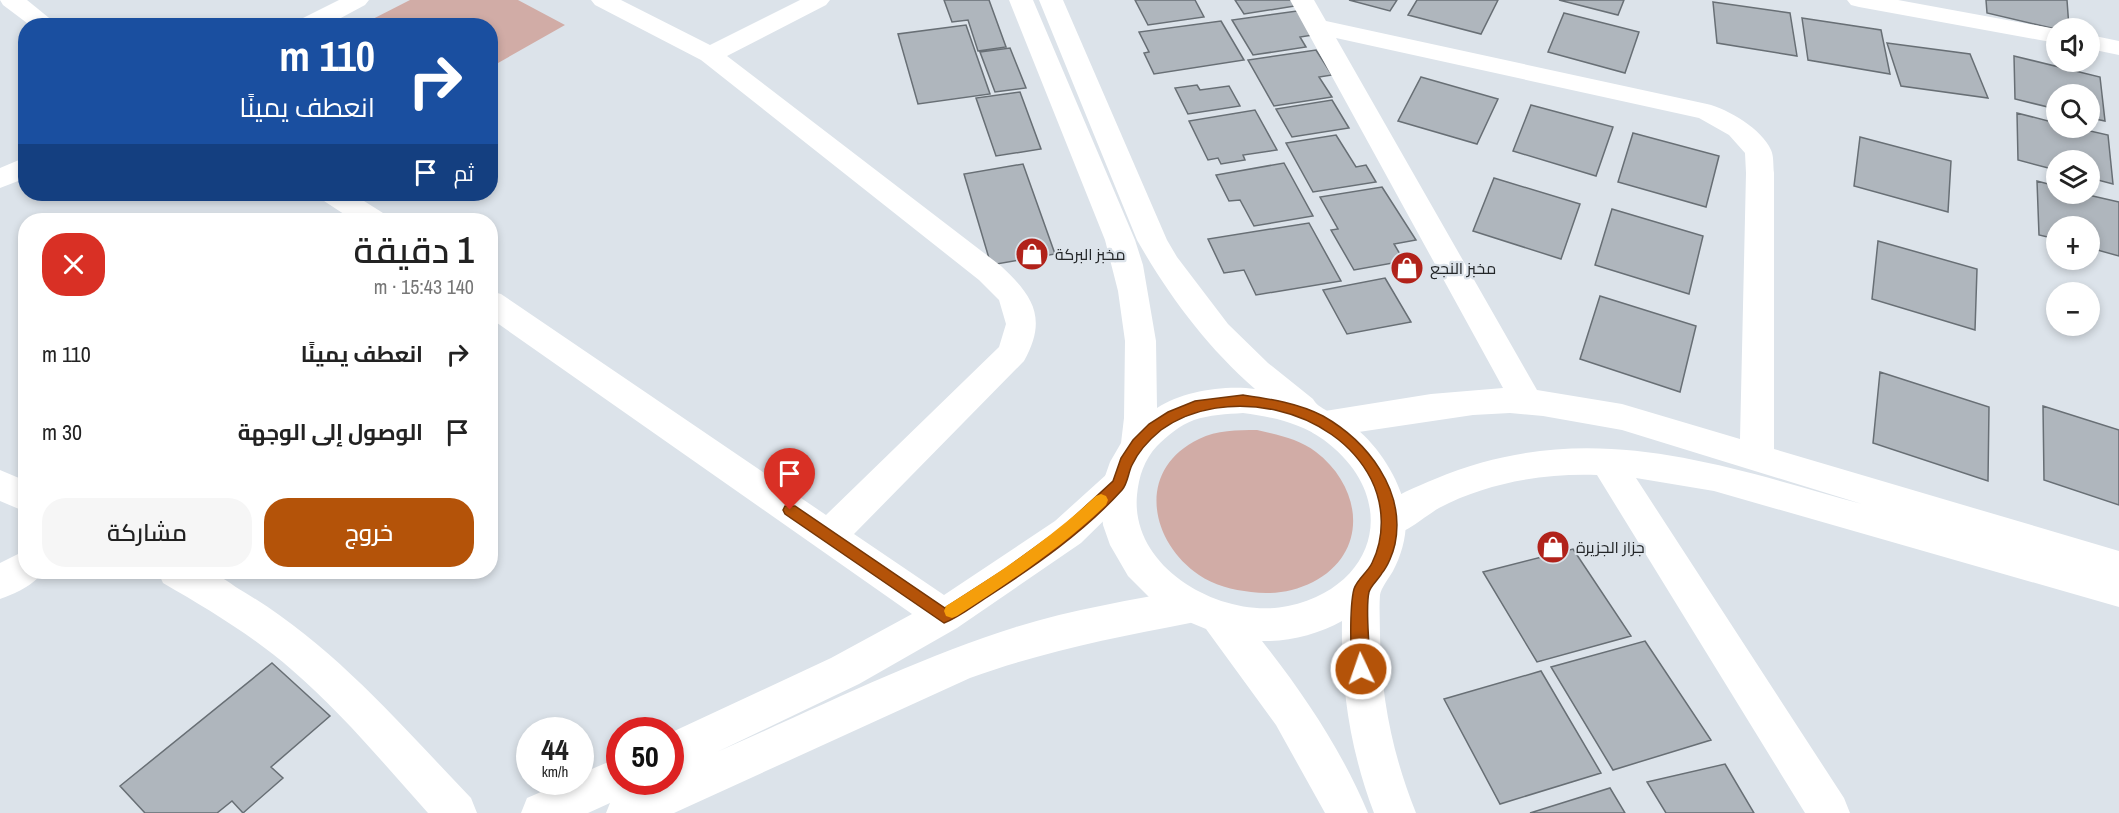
<!DOCTYPE html>
<html lang="ar">
<meta charset="utf-8">
<style>
body{margin:0;font-family:"Archivo Narrow",Cairo,sans-serif;background:#f6f6f6;color:#222;direction:rtl;height:100vh;display:flex;flex-direction:column;font-size:22px;white-space:nowrap}
*{box-sizing:border-box;margin:0}
p{font-size:20px;color:#767676}
.icon{flex:none;width:33px;height:33px;fill:none;stroke:currentColor;stroke-width:2;stroke-linecap:round;stroke-linejoin:round}
.map{position:relative;flex:1;overflow:hidden;direction:ltr}
.panel{position:absolute;left:18px;top:213px;width:480px;height:366px;display:flex;flex-direction:column;background:#fff;border-radius:24px;box-shadow:0 3px 9px #0003;direction:rtl}
.panel>*{flex:none}
.top-card{position:absolute;left:18px;top:18px;width:480px;height:183px;border-radius:24px;box-shadow:0 3px 9px #0003;direction:rtl;background:#1a4fa0;color:#fff;overflow:hidden}
.controls{position:absolute;left:2046px;top:18px;display:grid;gap:12px}
.controls a{display:grid;place-items:center;width:54px;height:54px;border-radius:50%;background:#fff;box-shadow:0 3px 9px #0003;font-size:30px}
.speed{position:absolute;left:516px;top:717px;display:flex;gap:12px;font-size:30px;font-weight:700;text-align:center}
.speed>*{display:grid;place-content:center;width:78px;height:78px;border-radius:50%;background:#fff;box-shadow:0 3px 9px #0003;line-height:1}
.speed small{font-size:15px;font-weight:400}
.speed .limit{border:9px solid #d22;background:#fff;color:#111}
.pin{position:absolute;display:grid;place-items:center;width:51px;height:51px;color:#fff;margin:-62px -26px;border-radius:50% 50% 50% 0;rotate:-45deg;box-shadow:0 0 6px #0007}
.pin .icon{rotate:45deg}
.me{position:absolute;width:66px;margin:-33px;rotate:357deg;stroke-linejoin:round;filter:drop-shadow(0 0 4px #0008)}
.turn{display:flex;align-items:center;gap:21px;height:126px;padding:0 24px;font-size:27px}
.turn .icon{width:78px;height:78px;stroke-width:2.5}
.turn b{display:block;font-size:42px;line-height:51px}
.then{display:flex;align-items:center;height:57px;padding:0 24px;background:#0003;gap:12px;font-size:22px}
.round{display:grid;place-items:center;flex:none;width:63px;height:63px;border-radius:24px;background:#f6f6f6}
.headline{display:flex;align-items:center;justify-content:space-between;height:102px;padding:0 24px}
h1{font-size:36px;font-weight:600;line-height:45px}
.action{display:flex;gap:12px;margin-top:auto;padding:12px 24px}
.action a{flex:1;height:69px;border-radius:24px;background:#b45309;color:#fff;font-size:24px;font-weight:600;line-height:69px;text-align:center}
.action a+a{background:#f6f6f6;color:#222}
ul{padding:0;list-style:none}
li{display:flex;align-items:center;gap:18px;height:78px;padding:0 24px}
li div{flex:1}
li b{display:block;font-size:22px}
li em{font-style:normal}
.map>svg:first-child{display:block}
.green{fill:#d1aca6}
.building{fill:#afb6bd;stroke:#686f75;stroke-width:1.5}
.lines{fill:none;stroke-linecap:round;stroke-linejoin:round}
.minor{fill:#fff;fill-rule:evenodd}
.major{fill:#fff;fill-rule:evenodd}
.route{fill:#b45309;stroke:#753606;stroke-width:1.5}
.slow{fill:#f59e0b}
.labels{text-anchor:middle;stroke-width:4.5;stroke-linejoin:round;paint-order:stroke}
.poi-label{font-size:16px;fill:#232628;stroke:#dce3ea;text-anchor:start}
</style>
<div class="map">
<svg width="2119" height="813" viewBox="0 0 2119 813">
<rect width="100%" height="100%" fill="#dce3ea"/>
<path class="green" d="M410,0h108l47,25 -74,42 -1,-41 -129,-1z
M1257,430c21,5 42,9 59,22 47,36 53,101 -3,130 -20,10 -41,13 -62,10 -18,-2 -38,-7 -52,-17 -50,-34 -63,-106 0,-136 18,-9 38,-9 58,-9z"/>
<path class="building" d="M944,0h45l17,47 -28,4 -10,-31 -16,2z
M1135,0h60l9,17 -56,8z
M1235,0h62l4,5 -57,9z
M1349,0h48l-7,11z
M1417,0h81l-17,34 -73,-19z
M1559,0h65l-6,15z
M1986,0h81l2,28 -13,1 -69,-16z
M1713,2l77,11 7,43 -80,-13z
M1297,11l16,24 -13,2 6,10 -53,8 -21,-35z
M1564,13l75,19 -14,41 -77,-21z
M1802,18l79,12 9,44 -82,-14z
M1221,21l23,39 -90,14 -10,-21 5,-1 -10,-20z
M966,25l24,69 -72,10 -20,-70z
M1887,43l83,11 18,44 -87,-12z
M1010,48l16,40 -31,4 -15,-40z
M1316,50l16,25 -13,2 13,20 -58,9 -26,-46z
M2014,56l86,21 5,44 -15,-3v-24h-34v15l-41,-10z
M1421,77l77,22 -21,45 -79,-23z
M1197,85l3,5 29,-4 11,20 -52,8 -13,-26z
M1020,92l21,57 -45,7 -20,-58z
M1332,100l17,28 -57,9 -16,-28z
M1531,105l82,22 -17,49 -83,-25z
M1255,110l22,40 -34,5 2,5 -24,4 -3,-6 -10,2 -19,-39z
M2017,113l39,10v5h21l31,7 5,49 -23,-6v-18h-34v10l-38,-10z
M1633,133l86,23 -13,51 -88,-25z
M1336,135l20,32 10,-2 10,17 -63,10 -27,-49z
M1860,137l91,24 -3,51 -94,-26z
M1284,163l29,53 -59,10 -14,-26 -11,1 -13,-26z
M1023,164l32,90 -64,11 -27,-91z
M1494,178l86,26 -19,55 -88,-28z
M2037,181l19,5v8h28l35,8v54l-29,-8v-22h-34v13l-17,-4z
M1382,187l34,53 -22,4 10,17 -50,9 -23,-40 7,-1 -18,-32z
M1612,209l91,27 -14,58 -94,-29z
M1309,223l32,58 -85,14 -12,-25 -20,3 -16,-34z
M1878,241l99,28 -2,61 -103,-31z
M1385,278l26,44 -64,12 -24,-44z
M1600,296l96,30 -16,66 -100,-33z
M1880,372l109,35 -1,74 -115,-38z
M2043,406l76,24v75l-75,-25z
M1573,549l58,87 -94,26 -54,-90z
M1645,641l66,99 -98,30 -62,-103z
M272,663l58,53 -59,51 12,11 -40,35 -11,-12 -15,12h-72l-25,-27z
M1541,671l60,102 -101,31 -56,-105z
M1725,764l29,49h-88l-19,-31z
M1610,788l15,25h-95z"/>
<g class="lines">
<path class="minor" d="M0,0h27l32,26h-28l-28,-21z
M339,0h30l-4,5 -39,21h-32l3,-5z
M591,0h30l89,45 90,-45h30l-4,5 -99,51 274,210c32,30 47,52 23,95l-170,173 90,61 111,-74 52,-47 12,-4 12,4 5,10 -5,10 -50,49 -124,85 -98,56 -142,68c98,-43 197,-93 299,-125 57,-18 116,-27 174,-38l13,5 6,12 -6,12 -13,5c-77,15 -145,28 -220,55l-296,135h-68l4,-10 -22,10h-67l6,-15 37,-16h16v-8l40,-17v25h19l-3,6 14,-6h20v-49l161,-75 81,-44 -422,-296v-27l11,3 325,221 173,-168 7,-23 -7,-24 -20,-20 -278,-220 -106,-55z
M1290,0h24l12,21 381,83c21,5 55,25 64,46 3,6 2,16 3,23v276l345,102v56l-405,-116 -78,-13 208,320 6,15h-45l-208,-338c-53,-2 -111,8 -158,33 -14,8 -33,26 -49,27 -4,0 -10,-3 -14,-4l-5,-11c11,-21 43,-32 64,-41 150,-63 279,-16 427,25l-240,-74 -79,-14 -33,-3 -37,2 -148,22 -12,-4 -5,-9 5,-9 12,-4 106,-17 72,-6zM1336,38l363,80 30,17 16,18 1,20 -6,266 -118,-35 -85,-14z
M1847,0h51l158,29v14l-197,-36 -8,-2z
M2090,35l29,6v14l-29,-6z
M26,157v21l-26,10v-20z
M320,194h33l30,19 4,7h-34l-29,-19z
M0,470l26,11v31l-26,-11z
M26,550v22h16c-7,13 -28,22 -42,27v-36z
M158,572c14,-2 36,-3 50,0 12,2 25,14 36,20 89,53 156,132 227,206l6,15h-49c-44,-49 -86,-100 -136,-143 -39,-34 -84,-61 -129,-87z"/>
<path class="major" d="M1009,0h24l102,240 8,25 13,76 1,67c26,-17 68,-23 98,-19 -49,-43 -86,-93 -118,-149l-98,-240h24l104,240 10,17 51,67 40,39 45,36c5,10 23,15 33,22 25,16 47,47 56,75 8,26 3,52 -9,75 -4,7 -12,17 -13,24 -1,13 0,27 0,41 1,62 13,120 36,177h-42c-24,-63 -33,-125 -32,-192 -23,13 -54,21 -80,20 42,53 80,110 106,172h-43l-49,-88 -70,-96 -29,-12 -26,-18 -23,-23 -18,-31 -7,-20 -2,-22 2,-21 7,-20 11,-19 3,-25 1,-77 -7,-50 -13,-51zM1243,413c29,4 56,9 81,27 76,56 56,146 -36,166 -65,14 -158,-37 -151,-111 2,-19 7,-35 20,-49 10,-10 23,-21 37,-26 15,-5 33,-6 49,-7z"/>
</g>
<path class="route" d="M1243,395c27,4 55,8 80,21 44,25 83,74 72,128 -2,9 -7,22 -13,29 -3,6 -11,12 -13,19 -5,21 4,67 -2,82l-6,3 -6,-3c-6,-13 -5,-70 -1,-85 3,-10 14,-17 18,-26 13,-26 12,-58 -1,-84 -37,-72 -146,-95 -210,-49 -11,9 -23,22 -29,35 -4,8 -4,18 -10,25 -38,42 -87,76 -135,107 -14,9 -28,20 -43,26l-159,-109 -2,-4 2,-4h10l150,102 59,-38 59,-43 50,-46 8,-23 12,-18 16,-16 19,-12 27,-11z"/>
<path class="slow" d="M1101,494l5,2 2,4 -2,5c-45,43 -96,77 -149,111l-5,2 -6,-2 -2,-5 2,-5c53,-33 104,-67 150,-110z"/>
<defs>
<g id="shop-disc" transform="scale(1.725)"><circle r="9.5" fill="#b1221a" stroke="#dce3ea"/><path d="M-5-2.5h2.3a2.7 3.5 0 0 1 5.4 0H5L5.5 6h-11ZM-1.5-2.5h3a1.5 2.3 0 0 0-3 0Z" fill="#fff"/></g>
</defs>
<g fill-rule="evenodd">
<use href="#shop-disc" x="1032" y="254"/>
<use href="#shop-disc" x="1407" y="268"/>
<use href="#shop-disc" x="1553" y="547"/>
</g>
<g class="labels">
<g class="poi-label">
<text x="1055" y="260">مخبز البركة</text>
<text x="1430" y="274">مخبز النجع</text>
<text x="1576" y="553">جزاز الجزيرة</text>
</g>
</g>
</svg>
<div class="controls">
<a><svg class="icon" aria-label="sound" viewBox="0 0 24 24"><path d="M4 9h4l5-4v14l-5-4H4zM17 9q2 3 0 6"/></svg></a>
<a><svg class="icon" aria-label="search" viewBox="0 0 24 24"><circle cx="10" cy="10" r="6"/><path d="M15 15l6 6"/></svg></a>
<a><svg class="icon" aria-label="layers" viewBox="0 0 24 24"><path d="M12 4l9 5-9 5-9-5zM3 14l9 5 9-5"/></svg></a>
<a>+</a>
<a>−</a>
</div>
<div class="speed"><div>44<small>km/h</small></div><div class="limit">50</div></div>
<div class="pin" style="left:790px;top:510px;background:#d93025"><svg class="icon" aria-label="arrive" viewBox="0 0 24 24"><path d="M6 21V4h12l-3 4 3 4H6"/></svg></div>
<svg class="me" style="left:1361px;top:669px" viewBox="-20 -20 40 40"><circle r="17" fill="#b45309" stroke="#fff" stroke-width="3"/><path d="M0-11L8 9 0 5-8 9z" fill="#fff"/></svg>
<div class="top-card">
<div class="turn"><svg class="icon" aria-label="right" viewBox="0 0 24 24"><path d="M7 20v-9h11M14 6l5 5-5 5"/></svg><div><b>110 m</b>انعطف يمينًا</div></div>
<div class="then">ثم<svg class="icon" aria-label="arrive" viewBox="0 0 24 24"><path d="M6 21V4h12l-3 4 3 4H6"/></svg></div>
</div>
<section class="panel">
<div class="headline"><div><h1>1 دقيقة</h1><p>140 m · 15:43</p></div><a class="round" style="background:#d93025;color:#fff"><svg class="icon" aria-label="close" viewBox="0 0 24 24"><path d="M6 6l12 12M18 6L6 18"/></svg></a></div>
<ul>
<li><svg class="icon" aria-label="right" viewBox="0 0 24 24"><path d="M7 20v-9h11M14 6l5 5-5 5"/></svg><div><b>انعطف يمينًا</b></div><em>110 m</em></li>
<li><svg class="icon" aria-label="arrive" viewBox="0 0 24 24"><path d="M6 21V4h12l-3 4 3 4H6"/></svg><div><b>الوصول إلى الوجهة</b></div><em>30 m</em></li>
</ul>
<div class="action"><a>خروج</a><a>مشاركة</a></div>
</section>
</div>
